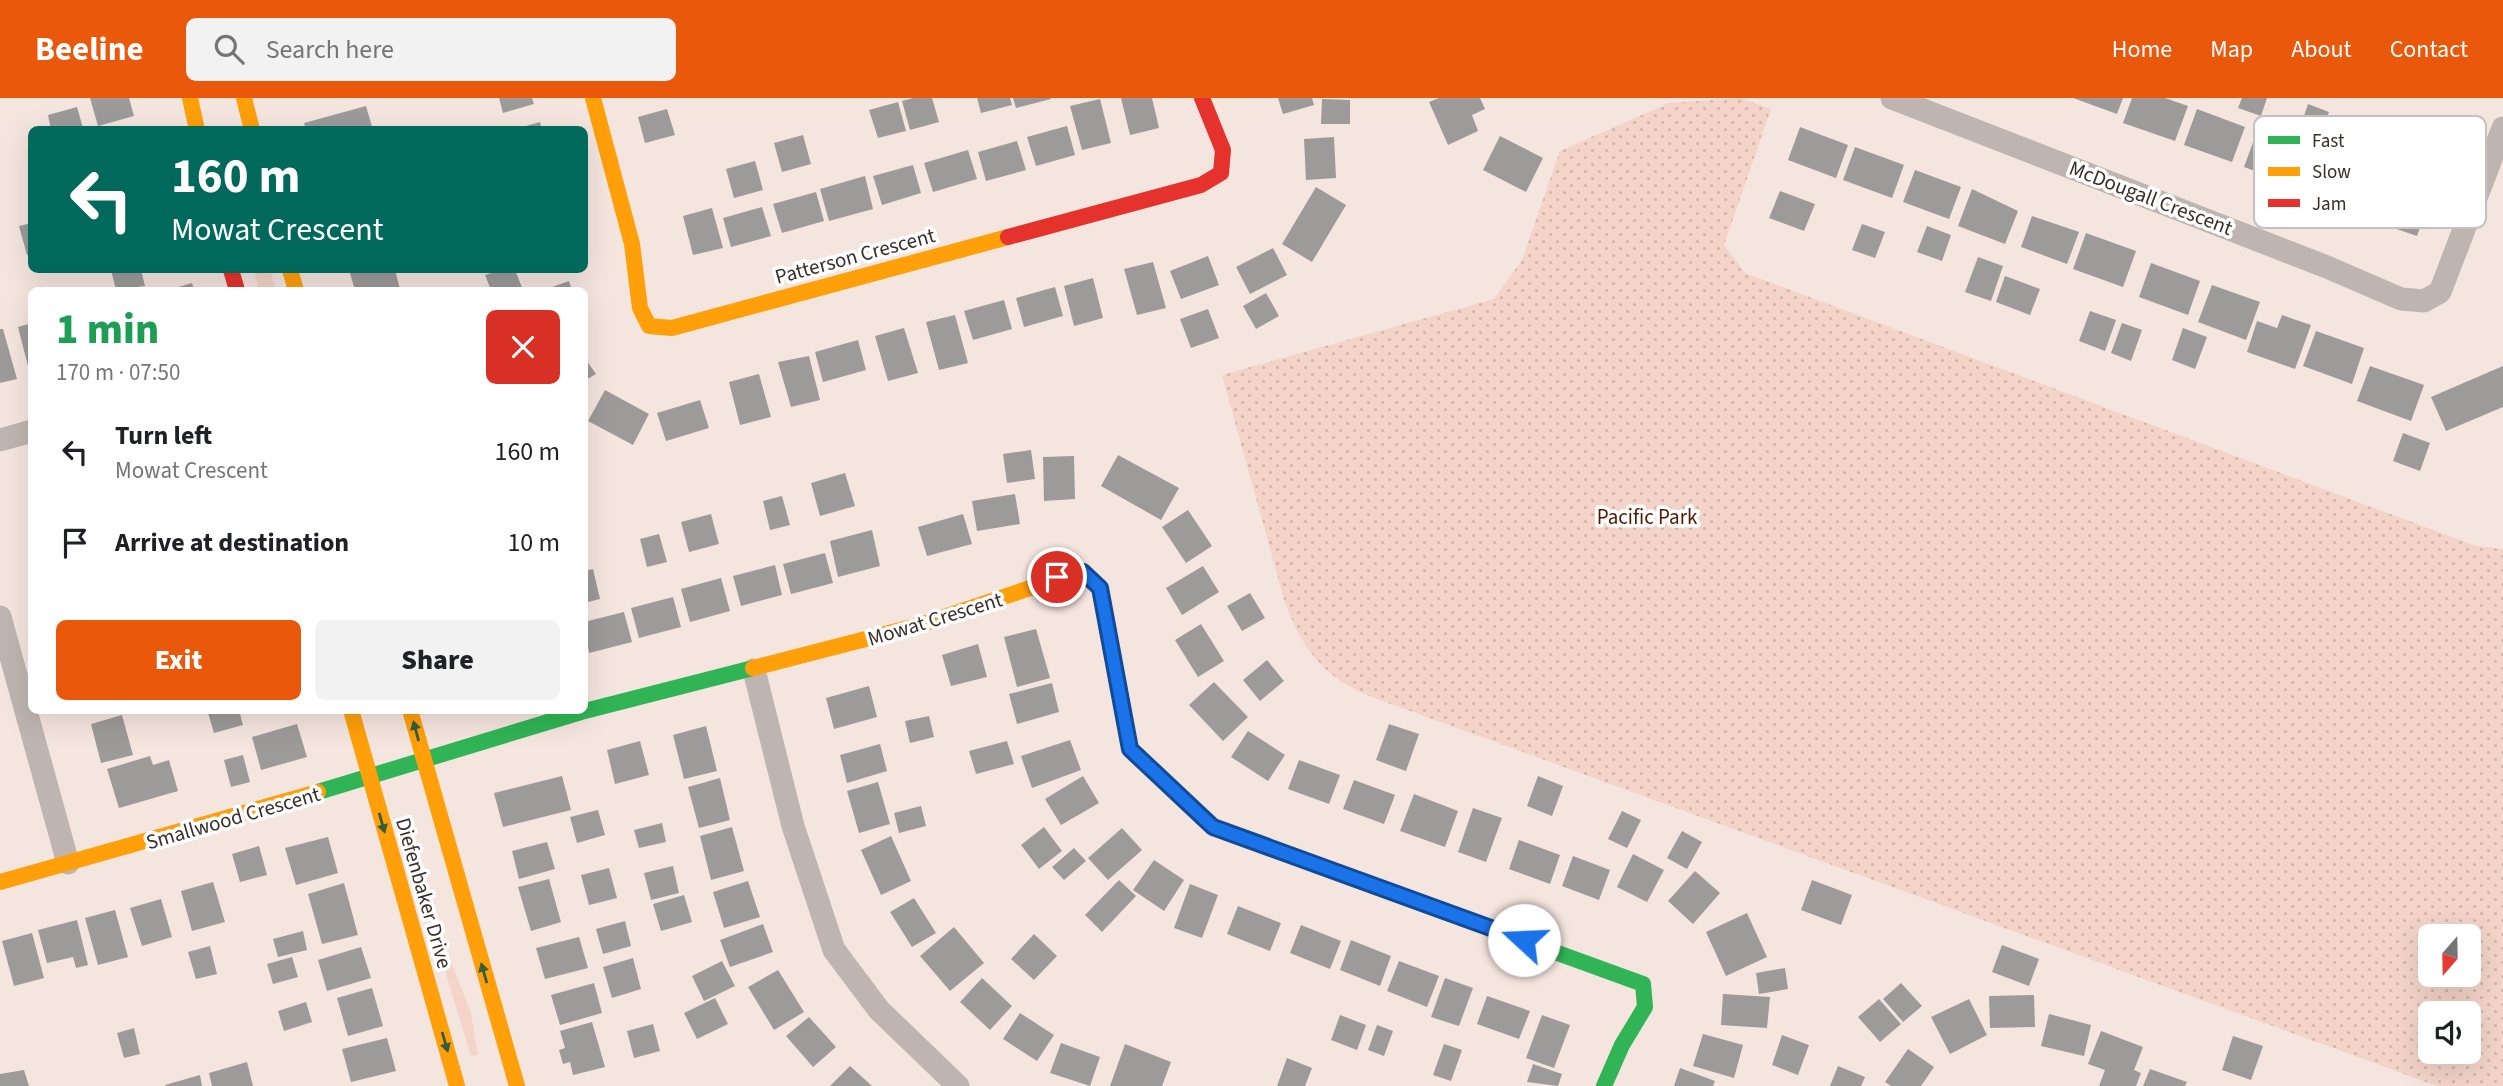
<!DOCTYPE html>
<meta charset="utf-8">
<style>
body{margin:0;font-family:"Source Sans 3",sans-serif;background:#f2f2f2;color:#202124;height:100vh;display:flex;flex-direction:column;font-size:26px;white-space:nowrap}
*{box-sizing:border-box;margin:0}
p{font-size:23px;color:#757577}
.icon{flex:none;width:38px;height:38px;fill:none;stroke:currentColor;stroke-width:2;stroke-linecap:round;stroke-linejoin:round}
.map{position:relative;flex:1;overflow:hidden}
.sheet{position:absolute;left:28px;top:189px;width:560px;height:427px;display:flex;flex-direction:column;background:#fff;border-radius:10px;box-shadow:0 7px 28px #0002}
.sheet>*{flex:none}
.hud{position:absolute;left:28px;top:28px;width:560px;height:147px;border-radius:10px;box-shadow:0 7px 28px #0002;background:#00695c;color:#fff;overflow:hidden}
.needle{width:46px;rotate:200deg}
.tools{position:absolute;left:2418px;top:826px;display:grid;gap:14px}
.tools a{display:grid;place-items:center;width:63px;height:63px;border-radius:10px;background:#fff;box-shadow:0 7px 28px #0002;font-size:35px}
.pin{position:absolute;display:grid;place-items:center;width:60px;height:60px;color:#fff;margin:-30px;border:4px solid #fff;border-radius:50%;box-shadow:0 2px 7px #0007}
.me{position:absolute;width:77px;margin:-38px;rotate:290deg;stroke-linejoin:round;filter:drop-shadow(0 0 5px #0008)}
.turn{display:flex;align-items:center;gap:24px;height:147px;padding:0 28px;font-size:32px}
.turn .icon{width:91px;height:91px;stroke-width:2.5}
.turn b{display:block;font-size:49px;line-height:60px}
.round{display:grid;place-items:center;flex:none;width:74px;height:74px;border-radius:10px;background:#f2f2f2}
.summary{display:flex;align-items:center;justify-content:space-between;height:119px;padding:0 28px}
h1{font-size:42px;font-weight:800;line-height:52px;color:#1e9e55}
.primary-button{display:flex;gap:14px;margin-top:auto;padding:14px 28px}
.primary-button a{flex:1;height:80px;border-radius:10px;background:#ea580c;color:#fff;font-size:28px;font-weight:800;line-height:80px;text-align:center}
.primary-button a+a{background:#f2f2f2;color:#202124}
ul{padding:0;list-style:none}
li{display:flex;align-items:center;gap:21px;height:91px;padding:0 28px}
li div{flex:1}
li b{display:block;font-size:26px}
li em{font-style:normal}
header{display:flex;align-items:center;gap:42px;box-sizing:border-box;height:98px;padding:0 35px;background:#ea580c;color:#fff}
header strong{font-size:33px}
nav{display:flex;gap:38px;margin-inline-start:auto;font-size:24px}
.search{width:490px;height:63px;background:#f2f2f2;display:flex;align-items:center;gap:18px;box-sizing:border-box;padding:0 24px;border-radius:10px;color:#757577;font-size:26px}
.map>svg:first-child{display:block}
.grass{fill:#f4d4c8}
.park{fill:url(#park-dots);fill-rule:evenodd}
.building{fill:#9d9b99}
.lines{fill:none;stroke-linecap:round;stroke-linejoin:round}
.street{stroke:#bfb5b0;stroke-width:23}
.fast{stroke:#30b455;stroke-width:16}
.slow{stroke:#ff9f0a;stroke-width:16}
.jam{stroke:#e5322d;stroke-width:16}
.oneway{fill:#365d39}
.route-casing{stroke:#114b97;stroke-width:18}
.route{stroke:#1a73e8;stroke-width:12}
.labels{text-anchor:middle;stroke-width:7;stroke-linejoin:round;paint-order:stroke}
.street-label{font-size:21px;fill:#392e2a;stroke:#fff}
.park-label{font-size:21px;fill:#521902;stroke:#fff}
.key{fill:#fff;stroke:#c4c0bf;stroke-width:2}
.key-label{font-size:19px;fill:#392e2a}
</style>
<header>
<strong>Beeline</strong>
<div class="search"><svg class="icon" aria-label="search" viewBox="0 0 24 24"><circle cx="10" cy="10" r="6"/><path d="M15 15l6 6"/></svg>Search here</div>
<nav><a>Home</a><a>Map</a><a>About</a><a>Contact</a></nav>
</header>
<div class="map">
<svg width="2503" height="988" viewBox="0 0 2503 988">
<defs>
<pattern id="park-dots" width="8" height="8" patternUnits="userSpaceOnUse" patternTransform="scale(1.75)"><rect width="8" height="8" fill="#f4d4c8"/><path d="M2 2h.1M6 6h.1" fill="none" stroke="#d2b6ac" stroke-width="1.8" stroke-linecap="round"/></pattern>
</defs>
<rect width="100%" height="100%" fill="#f5e5df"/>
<path class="grass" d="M254,172h16l6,20h-17z
M451,864l20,51 7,42 -7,1 -28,-92z"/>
<path class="park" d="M1741,0l30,11 -47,136 21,28 731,273 27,3v537h-66l-1065,-389c-48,-19 -69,-47 -87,-94l-63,-228 272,-76 28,-39 38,-109 109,-48zM2431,838h38v39h-38zM2431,915h38v39h-38z"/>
<path class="building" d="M90,0h39l5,18 -36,10z
M499,0h33l2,6 -31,9z
M913,0h19l7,24 -29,8 -8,-29z
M977,0h33l2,7 -31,8z
M1013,0h38v1l-35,9z
M1121,0h31l7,30 -29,7z
M1278,0h34l2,7 -31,9z
M1439,0h41l5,11 -13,6 6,16 -30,14 -19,-43z
M2073,0h50l-6,16z
M2132,0h33l23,8 -13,35 -52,-18z
M2242,0h25l-6,18 -23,-8z
M1100,1l11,44 -29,7 -12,-44z
M1322,1l28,1v24h-29z
M898,4l8,29 -28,7 -9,-28z
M2308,6l21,8 -11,31 -21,-7z
M366,8l7,24h-67l-2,-7z
M77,9l6,21 -32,2 -3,-15z
M667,11l8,26 -30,8 -7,-26z
M2197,11l48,18 -13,35 -48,-17z
M540,24l2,8h-26l-1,-1z
M1067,28l8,29 -39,11 -9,-29z
M1800,29l48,18 -12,33 -48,-18z
M2256,36l46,17 -12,33 -46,-17z
M803,37l8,29 -29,8 -8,-29z
M1500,38l43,22 -17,34 -43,-22z
M1334,39l2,41 -30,2 -2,-41z
M1017,43l9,29 -40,11 -8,-29z
M1855,49l49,18 -12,33 -49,-18z
M968,52l9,29 -44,13 -9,-29z
M755,63l8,29 -29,8 -8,-29z
M913,67l8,28 -39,12 -9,-29z
M2405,71l32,11 -20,56 -32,-11 3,-8 -23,-8 11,-32 22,8z
M1915,72l46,17 -12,32 -46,-17z
M865,78l8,33 -44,12 -9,-32z
M1316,89l30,18 -34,57 -30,-18z
M1972,91l46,22 -13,33 -47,-18z
M1780,93l35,13 -11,27 -35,-13z
M816,94l8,29 -42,12 -9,-29z
M762,109l9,29 -40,11 -8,-29z
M712,110l11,40 -30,7 -10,-39z
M2032,118l47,16 -12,32 -46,-17z
M32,125v31l-5,1 -8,-29z
M1862,126l23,8 -10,26 -23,-8z
M1927,128l24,9 -9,26 -25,-9z
M2086,135l50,18 -13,36 -50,-18z
M1273,150l14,27 -37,19 -14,-27z
M1208,158l11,29 -38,14 -11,-28z
M1978,159l25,9 -12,35 -26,-9z
M1153,164l13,46 -29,7 -13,-46z
M2151,165l49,18 -12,34 -49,-18z
M111,172h30l4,16 -29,4z
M349,172h46l5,19 -45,1z
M500,172h15l8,20h-32l-6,-15z
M2005,178l35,13 -10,26 -34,-13z
M1093,180l10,40 -29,8 -10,-40z
M569,183l3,9h-28z
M192,185l2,7h-26z
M2212,187l48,17 -14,38 -48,-18z
M1055,189l8,29 -39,11 -8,-29z
M1266,195l13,23 -23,13 -13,-23z
M1004,202l8,29 -39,11 -9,-29z
M1208,211l11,29 -28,10 -11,-29z
M2090,213l26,9 -11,31 -26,-10z
M955,217l13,48 -29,7 -13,-48z
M2282,217l29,10 -16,44 -48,-17 10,-31 20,7z
M32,225v42l-4,1 -10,-39z
M2122,225l20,7 -11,31 -20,-8z
M904,230l14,45 -30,8 -13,-45z
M2183,230l24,9 -12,32 -23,-9z
M0,231h3l14,50 -17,4z
M2316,233l48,17 -12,36 -49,-18z
M858,242l8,30 -43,12 -8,-30z
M809,258l11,44 -29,7 -13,-45z
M584,259l12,17 -12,7z
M2370,268l54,19 -13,36 -54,-20z
M2503,268v41l-57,24 -15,-34z
M759,276l12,43 -31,8 -11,-43z
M605,292l44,24 -16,31 -45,-24z
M700,302l9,28 -43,13 -9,-28z
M2403,335l27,10 -10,28 -27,-10z
M1031,352l4,29 -28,4 -4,-29z
M1118,357l61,33 -18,32 -60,-34z
M1074,358l1,43 -31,2 -1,-44z
M845,375l10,33 -35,10 -9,-33z
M1015,396l5,30 -43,7 -5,-30z
M782,398l8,29 -20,5 -7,-29z
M1188,412l24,36 -26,17 -24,-36z
M711,416l8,30 -30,8 -8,-30z
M963,416l9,30 -45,12 -9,-29z
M872,432l8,36 -42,11 -8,-36z
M659,436l8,28 -20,5 -7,-28z
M825,455l8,30 -42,11 -8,-30z
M775,467l7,30 -41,11 -8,-30z
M1203,468l16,26 -37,23 -16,-27z
M593,471l7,30 -16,4v-32z
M721,480l9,33 -40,11 -9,-33z
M1250,495l15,25 -23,13 -15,-25z
M673,499l8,30 -42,11 -8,-30z
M624,514l8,30 -43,11 -5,-31z
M1201,526l23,37 -26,16 -23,-37z
M1036,531l14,49 -33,9 -13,-50z
M978,546l9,33 -36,9 -9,-31z
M1267,562l17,21 -24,20 -17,-21z
M1214,584l34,35 -25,24 -34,-36z
M1052,585l7,29 -42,12 -8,-30z
M869,588l8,31 -43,12 -8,-31z
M219,612h20l4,15 -29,8 -6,-20z
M122,617l11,40 -32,8 -10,-39z
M929,618l5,21 -24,6 -5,-22z
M297,626l10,33 -46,13 -9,-33z
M1389,626l30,10 -13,37 -30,-11z
M706,628l11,45 -33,8 -11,-44z
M1248,633l37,24 -17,26 -37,-24z
M1070,642l11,30 -49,18 -11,-32z
M640,643l9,34 -34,9 -8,-34z
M1007,643l7,23 -38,10 -7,-23z
M880,646l7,27 -40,12 -7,-28z
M243,657l7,27 -19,5 -7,-27z
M150,658l3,9 16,-5 9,31 -59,17 -12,-39z
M1299,662l41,15 -11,29 -41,-15z
M562,678l9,34 -68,17 -9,-34z
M1083,678l16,27 -38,22 -16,-26z
M1538,678l25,10 -11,30 -25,-10z
M720,680l10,42 -31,8 -11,-41z
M1354,682l41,15 -11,29 -41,-15z
M878,684l12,42 -31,9 -12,-42z
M1414,696l44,17 -13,36 -45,-16z
M921,708l5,20 -27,7 -5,-20z
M1473,710l29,10 -16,44 -28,-10z
M598,712l7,25 -28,8 -7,-26z
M1622,713l19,9 -14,28 -19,-9z
M662,725l4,19 -27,6 -5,-18z
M732,729l12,44 -33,9 -11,-44z
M1044,729l18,24 -23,18 -18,-24z
M1122,730l20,22 -34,30 -20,-22z
M1682,733l20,11 -15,27 -20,-11z
M891,738l20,45 -30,14 -20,-45z
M328,739l10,36 -42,12 -11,-37z
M1519,742l41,15 -10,29 -41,-15z
M547,744l8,27 -36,10 -7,-28z
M259,748l8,29 -27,7 -8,-28z
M1074,750l12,13 -22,19 -12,-13z
M1633,756l31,16 -17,32 -30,-15z
M1573,758l37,14 -11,30 -37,-14z
M1154,762l30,20 -20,31 -31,-21z
M673,768l6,27 -28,7 -7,-27z
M609,770l8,30 -28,7 -8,-30z
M1695,773l25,22 -27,31 -25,-23z
M549,781l12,43 -30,9 -13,-44z
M1119,782l17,16 -34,36 -17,-17z
M1812,782l40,15 -11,30 -40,-15z
M748,783l12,36 -36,11 -11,-36z
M213,784l12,40 -33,9 -11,-40z
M344,785l14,52 -36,9 -14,-50z
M1190,786l28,11 -16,43 -28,-10z
M684,797l8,27 -31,9 -8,-27z
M914,800l22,35 -24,14 -22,-35z
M161,801l11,38 -30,9 -12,-38z
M1238,808l43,17 -11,28 -43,-17z
M115,812l13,47 -30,8 -13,-47z
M1747,815l20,44 -41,19 -20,-44z
M77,822l11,45 -12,3 -3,-11 -26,6 -9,-33z
M625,823l6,25 -28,8 -7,-25z
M763,826l10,28 -43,15 -10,-27z
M1301,827l40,16 -11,28 -40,-16z
M954,829l30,36 -34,28 -30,-35z
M303,833l4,19 -29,7 -5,-18z
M32,835l12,45 -30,8 -12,-45z
M1034,836l23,22 -23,24 -23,-21z
M579,839l9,31 -43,11 -9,-31z
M1351,842l40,16 -11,30 -40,-16z
M2002,847l37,14 -10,27 -37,-14z
M210,848l7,28 -21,5 -8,-27z
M361,849l10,31 -44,13 -9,-31z
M292,859l6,20 -25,7 -6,-20z
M633,860l8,31 -29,9 -9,-31z
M722,863l13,25 -31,15 -12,-25z
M1399,863l40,15 -12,31 -40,-16z
M1785,870l3,21 -29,5 -3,-21z
M778,872l26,42 -30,18 -26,-43z
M982,880l30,28 -22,24 -30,-28z
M1445,880l28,10 -14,38 -28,-9z
M594,885l8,30 -42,12 -9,-30z
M1901,885l21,23 -19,16 -20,-23z
M372,890l11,38 -35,10 -11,-38z
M1723,896l47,3 -3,31 -46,-3z
M2034,897l1,32 -45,1 -1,-32z
M1487,898l43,15 -11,28 -42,-15z
M715,900l13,26 -31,15 -13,-26z
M1879,901l22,25 -21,18 -22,-25z
M1969,901l18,36 -37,19 -19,-37z
M306,904l6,20 -28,9 -6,-20z
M1020,915l34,22 -17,26 -34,-22z
M2049,916l42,11 -7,31 -43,-10z
M1340,917l26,10 -9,25 -26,-10z
M1542,917l28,10 -16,43 -28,-10z
M809,919l27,30 -23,20 -27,-31z
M592,924l13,45 -32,8 -3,-13 -7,2 -4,-14 6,-2 -5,-17z
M653,926l7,27 -26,7 -7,-27z
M1377,927l16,6 -9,25 -16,-6z
M134,930l6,26 -16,4 -7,-25z
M2101,933l42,16 -9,23 7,3 -5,13h-37l6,-16 -17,-6z
M1703,936l40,11 -9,33 -41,-12z
M1782,937l27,10 -11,30 -26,-10z
M2233,938l30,10 -12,34 -29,-10z
M387,940l9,33 -45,11 -9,-33z
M1061,945l39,14 -10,29 -40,-13z
M1125,946l46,18 -9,24h-52z
M1444,946l18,6 -11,31 -18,-6z
M1908,951l26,18 -13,19h-30l-6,-4z
M1287,960l25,10 -7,18h-28z
M247,964l6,24h-41l-3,-13z
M1533,966l29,10 -4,12 -31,-4z
M850,968l22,20h-42z
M1838,968l27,11 -4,9h-31z
M1680,970l35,13 -2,5h-39z
M2150,971l37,13 -2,4h-42z
M24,972l5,16h-29v-12z
M200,977l2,11h-37v-1z"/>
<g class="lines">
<path class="street" d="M1892,0l435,169 74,32 23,2 16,-9 63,-164
M0,342l32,-9
M0,519l68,246
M754,572l39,156 41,124 45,60 79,76"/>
<path class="fast" d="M318,694l263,-80 172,-44
M1409,801l234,85 2,23 -23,38 -18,41"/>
<path class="slow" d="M190,0l7,32
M244,0l8,32
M593,0l39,146 8,64 9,18 23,2 336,-91
M290,172l6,20
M753,570l167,-43 125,-42
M351,612l106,376
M410,612l107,376
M0,784l318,-90"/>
<path class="jam" d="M1008,139l193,-52 20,-12 2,-23 -21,-52
M231,172l6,20
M1045,485l12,-6 26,-5 17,16 30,161 83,78 196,72"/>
</g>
<defs><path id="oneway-solid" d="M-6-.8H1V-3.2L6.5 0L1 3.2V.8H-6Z" transform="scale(1.75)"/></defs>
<g class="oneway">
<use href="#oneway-solid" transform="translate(416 633) rotate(-105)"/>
<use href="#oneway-solid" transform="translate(382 725) rotate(74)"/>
<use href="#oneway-solid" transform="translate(484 875) rotate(-106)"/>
<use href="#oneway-solid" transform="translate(445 944) rotate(74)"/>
</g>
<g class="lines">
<g class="route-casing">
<path id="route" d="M1057,479l26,-5 17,16 30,161 83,78 311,113"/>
</g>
<use href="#route" class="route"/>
</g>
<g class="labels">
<g class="street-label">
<text transform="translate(2151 100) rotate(21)" y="7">McDougall Crescent</text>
<text transform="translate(855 158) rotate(-15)" y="7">Patterson Crescent</text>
<text transform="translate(935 521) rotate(-17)" y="7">Mowat Crescent</text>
<text transform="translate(233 720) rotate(-16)" y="7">Smallwood Crescent</text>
<text transform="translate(424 795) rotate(74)" y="7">Diefenbaker Drive</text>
</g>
<g class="park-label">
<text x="1647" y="426">Pacific Park</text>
</g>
</g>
<rect x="2254" y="18" width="232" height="112" rx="10" class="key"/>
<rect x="2268" y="38" width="32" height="8" fill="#30b455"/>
<rect x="2268" y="69" width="32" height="9" fill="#ff9f0a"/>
<rect x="2268" y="101" width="32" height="8" fill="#e5322d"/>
<g class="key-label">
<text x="2312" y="49">Fast</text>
<text x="2312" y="80">Slow</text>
<text x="2312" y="112">Jam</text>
</g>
</svg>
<div class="tools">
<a><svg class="needle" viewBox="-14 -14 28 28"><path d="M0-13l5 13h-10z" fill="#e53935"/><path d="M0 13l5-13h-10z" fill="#757577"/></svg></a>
<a><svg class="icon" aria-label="sound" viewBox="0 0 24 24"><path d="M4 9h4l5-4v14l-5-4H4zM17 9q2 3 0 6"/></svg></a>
</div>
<div class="pin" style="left:1057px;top:479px;background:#d93025"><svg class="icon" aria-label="arrive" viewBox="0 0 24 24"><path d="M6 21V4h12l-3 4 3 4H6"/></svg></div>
<svg class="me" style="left:1524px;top:842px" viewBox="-20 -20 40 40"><circle r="19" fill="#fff"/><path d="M0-13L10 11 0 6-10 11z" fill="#1a73e8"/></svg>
<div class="hud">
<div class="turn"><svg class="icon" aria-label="left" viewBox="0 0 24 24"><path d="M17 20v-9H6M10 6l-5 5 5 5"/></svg><div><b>160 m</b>Mowat Crescent</div></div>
</div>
<section class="sheet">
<div class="summary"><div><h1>1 min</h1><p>170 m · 07:50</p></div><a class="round" style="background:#d93025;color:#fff"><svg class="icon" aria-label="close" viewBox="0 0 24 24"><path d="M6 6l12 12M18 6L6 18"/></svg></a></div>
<ul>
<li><svg class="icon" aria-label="left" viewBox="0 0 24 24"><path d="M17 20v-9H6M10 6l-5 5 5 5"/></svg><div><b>Turn left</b><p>Mowat Crescent</p></div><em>160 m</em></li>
<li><svg class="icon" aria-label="arrive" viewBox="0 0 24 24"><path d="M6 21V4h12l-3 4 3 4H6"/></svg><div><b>Arrive at destination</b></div><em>10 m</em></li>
</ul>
<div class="primary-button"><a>Exit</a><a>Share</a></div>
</section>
</div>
